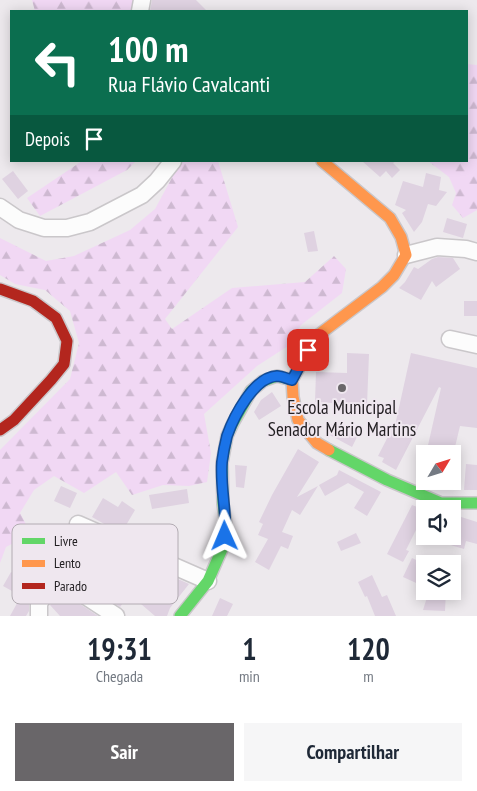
<!DOCTYPE html>
<html lang="pt">
<meta charset="utf-8">
<style>
body{margin:0;font-family:"PT Sans Narrow",sans-serif;background:#f6f6f7;color:#1f2937;height:100vh;display:flex;flex-direction:column;font-size:19px;white-space:nowrap}
*{box-sizing:border-box;margin:0}
p{font-size:16px;color:#747a83}
.icon{flex:none;width:28px;height:28px;fill:none;stroke:currentColor;stroke-width:2;stroke-linecap:round;stroke-linejoin:round}
.map{position:relative;height:616px;overflow:hidden}
.panel{display:flex;flex-direction:column;background:#fff;flex:1}
.panel>*{flex:none}
.top-card{position:absolute;left:10px;top:10px;width:458px;height:152px;border-radius:0px;box-shadow:0 2px 12px #0003;background:#0b6e4f;color:#fff;overflow:hidden}
.needle{width:32px;rotate:52deg}
.buttons{position:absolute;left:416px;top:445px;display:grid;gap:10px}
.buttons a{display:grid;place-items:center;width:45px;height:45px;border-radius:0px;background:#fff;box-shadow:0 2px 12px #0003;font-size:25px}
.pin{position:absolute;display:grid;place-items:center;width:42px;height:42px;color:#fff;margin:-21px;border-radius:10px;box-shadow:0 2px 8px #0006}
.me{position:absolute;width:55px;margin:-28px;rotate:359deg;stroke-linejoin:round;filter:drop-shadow(0 0 4px #0008)}
.turn{display:flex;align-items:center;gap:18px;height:105px;padding:0 15px;font-size:22px}
.turn .icon{width:65px;height:65px;stroke-width:2.5}
.turn b{display:block;font-size:35px;line-height:42px}
.then{display:flex;align-items:center;height:48px;padding:0 15px;background:#0003;gap:10px;font-size:19px}
.eta{display:flex;justify-content:space-evenly;align-items:center;height:85px;text-align:center}
.eta b{font-size:30px;font-weight:700;line-height:35px}
.primary-button{display:flex;gap:10px;margin-top:auto;padding:10px 15px}
.primary-button a{flex:1;height:58px;border-radius:0px;background:#696669;color:#fff;font-size:20px;font-weight:700;line-height:58px;text-align:center}
.primary-button a+a{background:#f6f6f7;color:#1f2937}
.map>svg:first-child{display:block}
.forest{fill:url(#forest-firs)}
.building{fill:#dfd2e1}
.lines{fill:none;stroke-linecap:round;stroke-linejoin:round}
.street-casing{stroke:#cac7ca;stroke-width:19}
.fast-casing{stroke:#cac7ca;stroke-width:14}
.slow-casing{stroke:#cac7ca;stroke-width:14}
.jam-casing{stroke:#cac7ca;stroke-width:14}
.street{stroke:#fcfcfc;stroke-width:16}
.fast{stroke:#63d668;stroke-width:11}
.slow{stroke:#ff974d;stroke-width:11}
.jam{stroke:#b3261e;stroke-width:11}
.route-casing{stroke:#114b97;stroke-width:12}
.route{stroke:#1a73e8;stroke-width:9}
.poi-dot{fill:#696669;stroke:#efe7ef;stroke-width:2}
.labels{text-anchor:middle;stroke-width:4;stroke-linejoin:round;paint-order:stroke}
.poi-label{font-size:19px;fill:#221f22;stroke:#efe7ef}
.key{fill:#efe7ef;stroke:#b2abb2;stroke-width:1}
.key-label{font-size:14px;fill:#221f22}
</style>
<div class="map">
<svg width="477" height="616" viewBox="0 0 477 616">
<defs>
<pattern id="forest-firs" width="22" height="20" patternUnits="userSpaceOnUse" patternTransform="scale(1.25)"><rect width="22" height="20" fill="#f1d8f4"/><path d="M5 1l3.5 6h-7zM16 11l3.5 6h-7z" fill="#ceb9d1"/></pattern>
</defs>
<rect width="100%" height="100%" fill="#ede9ed"/>
<path class="forest" d="M32,0h106l-3,11h-100z
M466,64l11,1v145l-14,8 -11,-13 4,-12 -7,-16 -21,-16h38z
M82,161h54l-9,9 -87,46 -13,-18z
M181,161h37l20,66 -73,92 7,10 60,-41 73,-6 29,-26 12,13 -4,24 -41,32 -13,21 -31,20 -53,48 7,39 -4,29 -18,4 -26,-1 -31,10 -16,-23 -32,21 -30,-17 -20,14 -14,23 11,21 -25,13 -6,16v-113l70,-71 9,-36 -9,-32 -25,-21 -30,-6 -15,-9v-37l46,23 28,-5 56,-26 25,-21z"/>
<path class="building" d="M152,0h44l11,11h-57z
M362,161h34l-3,2 7,7 -8,8 -6,-7 -6,6z
M13,171l15,20 -10,8 -16,-20z
M426,173l15,4 -2,13 8,2 -11,14 -8,-2 -6,18 -8,10 -12,-19 4,-3 -11,-5 8,-24 20,6z
M447,218l20,6 -4,14 -20,-6z
M314,231l4,20 -10,1 -4,-19z
M438,257l15,1 7,11 -24,18 -4,-6 -11,19 -22,-12 6,-6 9,-15 4,2 14,-10z
M464,301h13v15h-13z
M347,353l22,1 -2,51 -52,-3 1,-30 31,1z
M411,353l66,15v60l-17,-2 -5,21 -3,7h-26l15,-66 -2,-1 -43,83 -14,-8 2,-4 -6,-2 18,-35z
M272,392l9,14 -22,14 -5,-8 7,-12z
M331,424l26,13 -5,10 -26,-14z
M298,449l21,13 -22,35 21,-11 -18,29 -8,-5 -10,22 11,4 -5,13 -7,-3 -12,24 -14,-8 13,-23 -10,-4 5,-11 -4,-2 13,-27z
M466,464l11,1v25h-13z
M235,465l12,1 -3,22 -8,-1z
M339,470l42,22 -14,24 -13,-8 10,-16 -16,-9 -23,13 -6,-11 18,-10z
M61,486l16,7 -7,15 -16,-7z
M187,489l2,14 -37,6 -3,-14z
M103,498l15,9 4,-6 13,9 -13,22 -16,-7 -14,-8z
M412,505l13,5v10l-3,6 -3,-2 -13,26 3,1 -6,11 -16,-8z
M452,516h6l19,6v22l-11,-3 -2,8 -34,-10v-3h22z
M356,533l5,10 -20,8 -4,-9z
M45,538l15,16 63,49 -3,4 -57,-37 -4,-2 -5,1 -7,6 -16,22 -2,6v8l-3,5h-16l11,-20 -18,-10 8,-14 17,10 15,-29 -6,-7z
M92,541l38,17 -11,13 29,20 14,-16 -1,-1 1,-2 27,12 -19,24 -3,8h-12l-21,-18 -5,-3 -3,4 -40,-48 6,-5 -2,-3z
M412,558l13,6v23l-22,-10z
M372,575l10,22 5,-2 9,21h-21l-8,-20 -2,1 -7,-15z
M60,591l38,25h-38l-10,-11z
M429,591h17l-1,20 -22,-1z
M220,598l13,6 -6,12h-15z"/>
<g class="lines">
<g class="street-casing">
<path id="street" d="M140,11l2,-11
M0,207l19,13 25,8h23l23,-6 52,-27 15,-14 16,-20
M406,255l31,-8 29,2 11,3
M450,339l27,6
M78,524l130,57
M39,616v-13l15,-21 4,-4 58,38"/>
</g>
<g class="fast-casing">
<path id="fast" d="M329,450l58,30 54,23h36
M180,616l28,-35 15,-34 3,-22 -3,-21 -1,-41 5,-27 6,-13 18,-32 12,-10 14,-5 15,4"/>
</g>
<g class="slow-casing">
<path id="slow" d="M322,161l68,57 11,19 5,18 -12,20 -12,12 -65,49 -25,44 1,17 5,23 19,23 12,7"/>
</g>
<g class="jam-casing">
<path id="jam" d="M0,289l33,12 23,17 11,23 -3,23 -13,16 -37,40 -14,10"/>
</g>
<use href="#street" class="street"/>
<use href="#fast" class="fast"/>
<use href="#slow" class="slow"/>
<use href="#jam" class="jam"/>
</g>
<g class="lines">
<g class="route-casing">
<path id="route" d="M225,536c2,-24 -5,-49 -3,-74 1,-8 3,-18 5,-26 7,-20 27,-59 50,-60 5,0 11,3 15,4l16,-30"/>
</g>
<use href="#route" class="route"/>
</g>
<circle class="poi-dot" cx="342" cy="388" r="5"/>
<g class="labels">
<g class="poi-label">
<text x="342" y="414">Escola Municipal<tspan x="342" dy="22">Senador Mário Martins</tspan></text>
</g>
</g>
<rect x="12" y="524" width="166" height="80" rx="8" class="key"/>
<rect x="22" y="538" width="23" height="6" fill="#63d668"/>
<rect x="22" y="560" width="23" height="7" fill="#ff974d"/>
<rect x="22" y="583" width="23" height="6" fill="#b3261e"/>
<g class="key-label">
<text x="54" y="546">Livre</text>
<text x="54" y="568">Lento</text>
<text x="54" y="591">Parado</text>
</g>
</svg>
<div class="buttons">
<a><svg class="needle" viewBox="-14 -14 28 28"><path d="M0-13l5 13h-10z" fill="#e53935"/><path d="M0 13l5-13h-10z" fill="#747a83"/></svg></a>
<a><svg class="icon" aria-label="sound" viewBox="0 0 24 24"><path d="M4 9h4l5-4v14l-5-4H4zM17 9q2 3 0 6"/></svg></a>
<a><svg class="icon" aria-label="layers" viewBox="0 0 24 24"><path d="M12 4l9 5-9 5-9-5zM3 14l9 5 9-5"/></svg></a>
</div>
<div class="pin" style="left:308px;top:350px;background:#d93025"><svg class="icon" aria-label="arrive" viewBox="0 0 24 24"><path d="M6 21V4h12l-3 4 3 4H6"/></svg></div>
<svg class="me" style="left:225px;top:536px" viewBox="-20 -20 40 40"><path d="M0-17L14 15 0 8-14 15z" fill="#1a73e8" stroke="#fff" stroke-width="4"/></svg>
<div class="top-card">
<div class="turn"><svg class="icon" aria-label="left" viewBox="0 0 24 24"><path d="M17 20v-9H6M10 6l-5 5 5 5"/></svg><div><b>100 m</b>Rua Flávio Cavalcanti</div></div>
<div class="then">Depois<svg class="icon" aria-label="arrive" viewBox="0 0 24 24"><path d="M6 21V4h12l-3 4 3 4H6"/></svg></div>
</div>
</div>
<section class="panel">
<div class="eta">
<div><b>19:31</b><p>Chegada</p></div>
<div><b>1</b><p>min</p></div>
<div><b>120</b><p>m</p></div>
</div>
<div class="primary-button"><a>Sair</a><a>Compartilhar</a></div>
</section>
